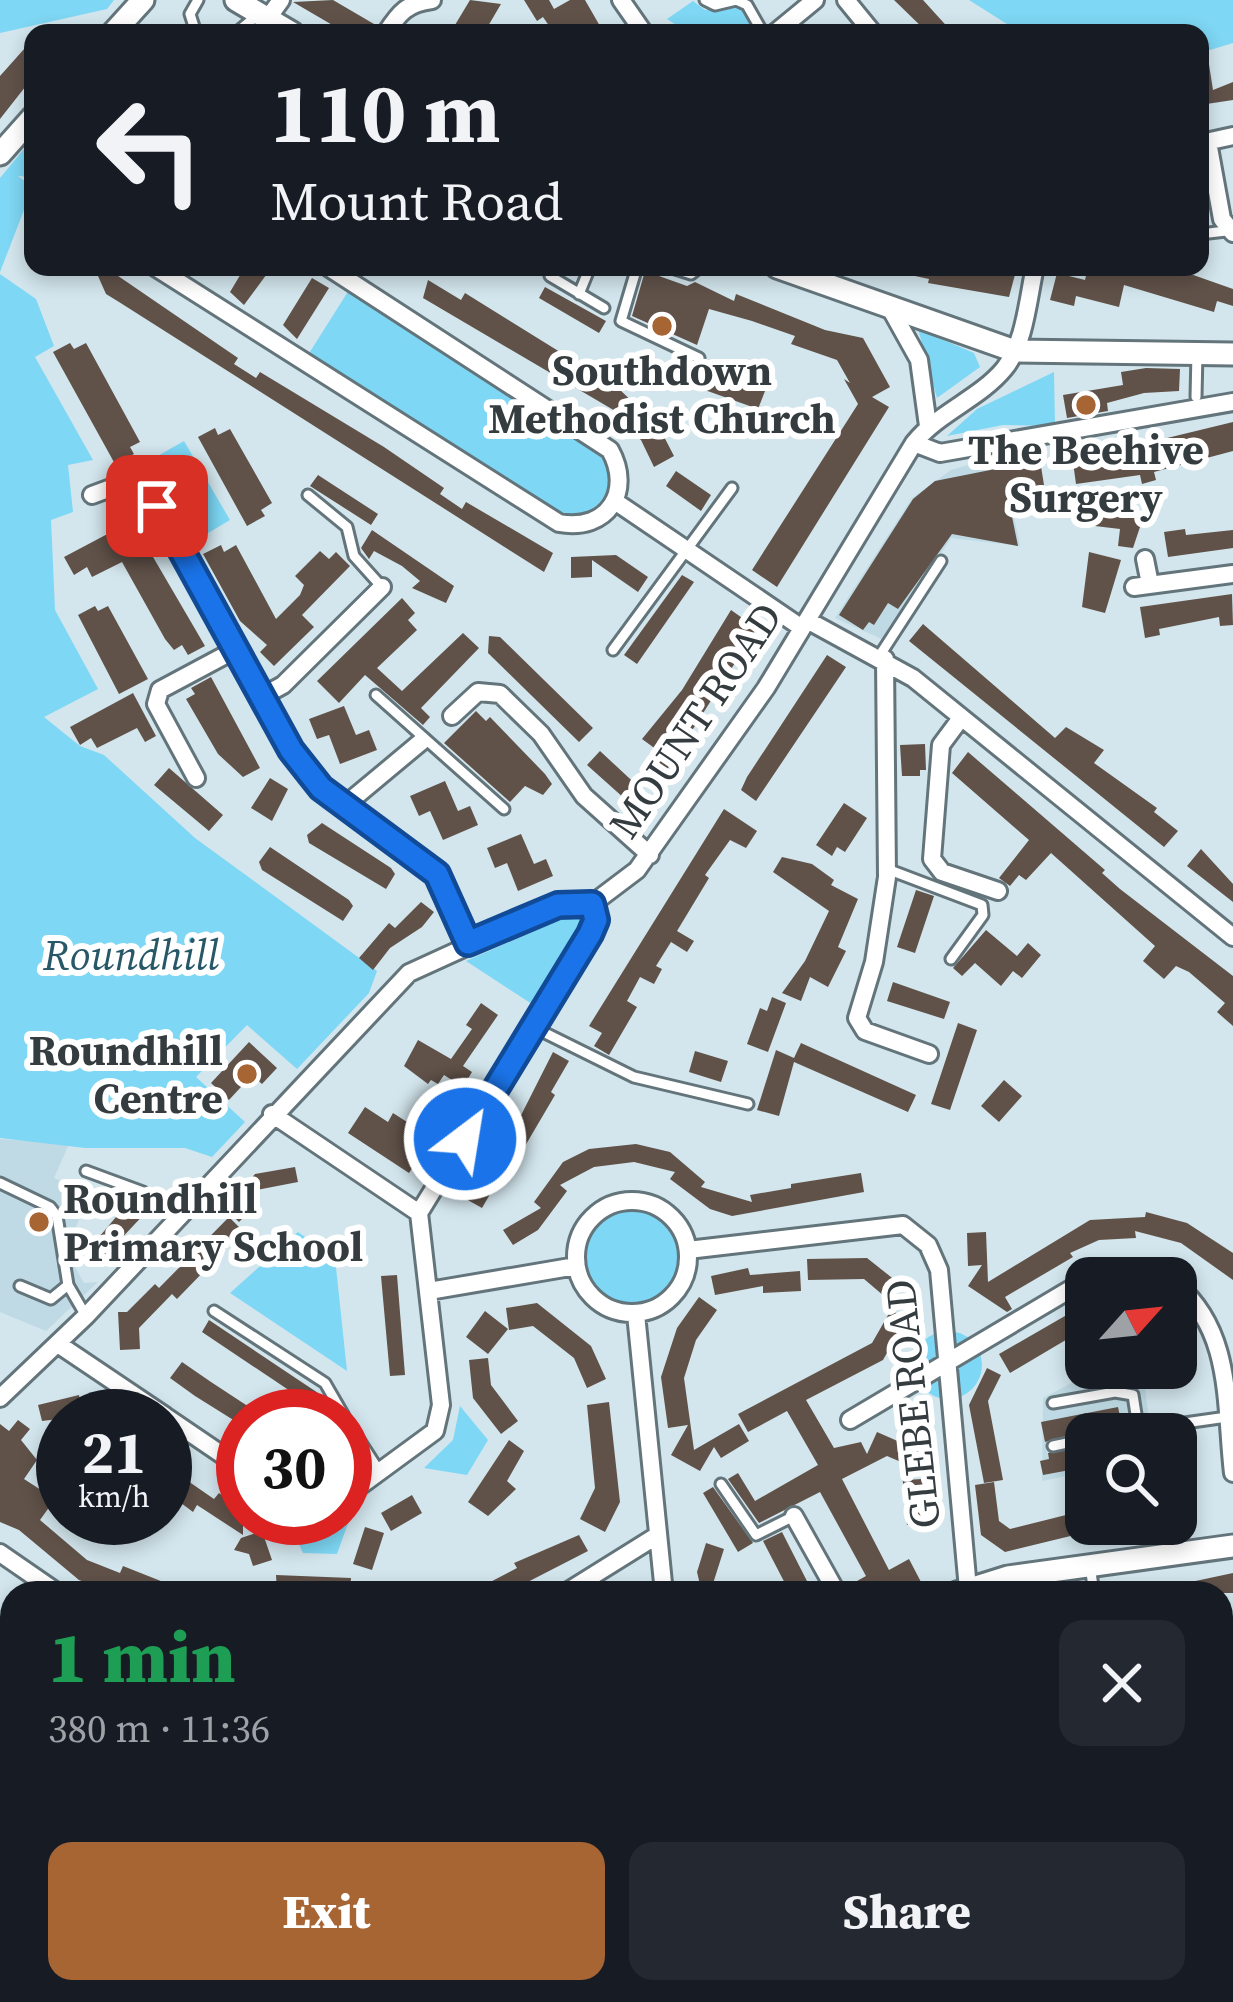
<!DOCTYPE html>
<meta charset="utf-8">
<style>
body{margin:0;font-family:"Source Serif 4",serif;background:#242831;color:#f1f3f6;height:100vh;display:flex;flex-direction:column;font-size:45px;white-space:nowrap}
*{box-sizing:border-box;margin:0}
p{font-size:39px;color:#9ea1a6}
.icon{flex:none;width:66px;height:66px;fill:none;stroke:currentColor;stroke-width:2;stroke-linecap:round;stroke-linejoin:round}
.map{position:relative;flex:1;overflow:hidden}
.drawer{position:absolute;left:0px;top:1581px;width:1233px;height:423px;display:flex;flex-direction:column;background:#171b24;border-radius:36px 36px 0 0;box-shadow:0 6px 18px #0003}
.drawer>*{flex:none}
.guide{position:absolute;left:24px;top:24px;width:1185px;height:252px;border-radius:24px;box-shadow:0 6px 18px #0003;background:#171b24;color:#f1f3f6;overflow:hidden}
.needle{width:78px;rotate:63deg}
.buttons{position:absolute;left:1065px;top:1257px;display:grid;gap:24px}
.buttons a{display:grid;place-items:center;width:132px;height:132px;border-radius:24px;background:#171b24;box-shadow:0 6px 18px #0003;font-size:60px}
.speed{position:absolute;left:36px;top:1389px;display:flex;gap:24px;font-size:60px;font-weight:700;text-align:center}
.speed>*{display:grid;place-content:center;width:156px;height:156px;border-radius:50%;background:#171b24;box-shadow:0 6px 18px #0003;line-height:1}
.speed small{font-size:30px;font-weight:400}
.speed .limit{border:18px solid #d22;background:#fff;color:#111}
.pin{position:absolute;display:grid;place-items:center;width:102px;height:102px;color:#fff;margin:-51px;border-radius:24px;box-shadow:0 6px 18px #0006}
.me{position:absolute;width:132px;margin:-66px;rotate:31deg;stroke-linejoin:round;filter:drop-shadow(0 0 9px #0008)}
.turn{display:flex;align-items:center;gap:42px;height:252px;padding:0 48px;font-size:54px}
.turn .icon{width:156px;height:156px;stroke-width:2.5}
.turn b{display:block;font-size:84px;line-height:102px}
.round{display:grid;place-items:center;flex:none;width:126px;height:126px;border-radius:24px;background:#242831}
.head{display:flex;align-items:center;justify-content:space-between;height:204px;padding:0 48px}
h1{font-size:72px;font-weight:800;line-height:90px;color:#1e9e55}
.cta{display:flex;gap:24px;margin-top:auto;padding:24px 48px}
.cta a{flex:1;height:138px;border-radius:24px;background:#a86534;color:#fff;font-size:48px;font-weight:800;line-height:138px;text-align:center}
.cta a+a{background:#242831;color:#f1f3f6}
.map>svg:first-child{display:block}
.built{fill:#bfdae4}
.green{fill:#7ed7f4}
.building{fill:#605249}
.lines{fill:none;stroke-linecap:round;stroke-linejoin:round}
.service-casing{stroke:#63747b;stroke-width:15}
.minor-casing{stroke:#63747b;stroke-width:22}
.tertiary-casing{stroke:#63747b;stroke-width:27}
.service{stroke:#fff;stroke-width:9}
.minor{stroke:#fff;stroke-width:16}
.tertiary{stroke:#fff;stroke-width:21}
.route-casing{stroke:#114b97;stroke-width:30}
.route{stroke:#1a73e8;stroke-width:21}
.poi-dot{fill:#a86534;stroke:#fff;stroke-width:4.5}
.labels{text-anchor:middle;stroke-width:12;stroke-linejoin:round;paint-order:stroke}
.poi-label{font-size:42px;font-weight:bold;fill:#343c3f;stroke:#fff}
.street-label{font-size:42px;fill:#343c3f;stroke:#fff}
.park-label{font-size:42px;font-style:italic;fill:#285868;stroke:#fff}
</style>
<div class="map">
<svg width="1233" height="2002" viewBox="0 0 1233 2002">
<rect width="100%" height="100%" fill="#d3e6ed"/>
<path class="built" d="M1001,455l19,91 -69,-8 -65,103 -51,-23 77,-120 39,-28z
M0,1139l69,5 -15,34 36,16 -24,56 18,33 14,-1 -52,49 -46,-19z
M1100,1368h17l28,21 6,45h-65v38l-44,9 1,-83z"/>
<path class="green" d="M0,0h114l-7,9 -107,24z
M969,0h264v43l-33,10v-20h-179z
M693,1l12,9 34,-4 15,25 -66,2 -21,-14z
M33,138v39l-15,-1 15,11 -33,85v-94z
M0,274l36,25 18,47 -19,11 58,103 -25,5 5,47 -22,8 4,90 43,79 -54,28 36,29 24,9 91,83 182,133 -8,22 -72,76 -50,-44 -51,52 49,45 -33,35 -27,-9h-100l-85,-10z
M349,290l252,159 13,37 -12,22 -28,10 -18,-5 -248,-158z
M918,329l56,24 6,14 -43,31z
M1054,372l1,54 -52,-1 -56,11 30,-27z
M184,441l46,79 -32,19 -44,-81z
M569,916l11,2 4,9 -49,79 -69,-45z
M584 1258a48 48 0 1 1 96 0a48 48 0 1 1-96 0Z
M298,1232l37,26 12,113 -117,-78z
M914 1365a34 34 0 1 1 68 0a34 34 0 1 1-68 0Z
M460,1406l28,34 -21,35 -43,-7 29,-28z
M351,1515l-14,39 -34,-1 -16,-34 43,6z
M703,1992h359l4,10h-379z"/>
<path class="building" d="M333,0l41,24 -5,9h-23l-53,-31z
M470,0l31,4 -17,29 -29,-8z
M524,0h25l5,9 16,-9h15l19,33h-50l-11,-16 -6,4z
M894,0h29l30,33h-25z
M33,39v38l-33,42v-43z
M1208,58l5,32 20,-8v18l-33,5v-46z
M94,267h11l133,91 -4,6 22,14 4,-6 124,75 60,41 -4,6 22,15 4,-7 87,51 -9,19 -425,-270 -13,-8z
M245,267h27l-28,38 -14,-13z
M902,267h115l-8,30 -81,-14 1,-4 -28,-6z
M1088,267h67l25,9 2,-5 51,18v17l-16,-5 -3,11 -90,-27 -5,22 -43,-11 -2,10 -24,-6 7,-27 28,7z
M645,271l42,15 8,-4 39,19 2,-7 89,36 38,8 27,49 -18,10 17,10 -112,180 -25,-17 106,-166 -14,-25 6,4 -13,-23 -46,-16 4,-8 -43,-15 -43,-12 -12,36 -65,-29z
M312,278l17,10 -32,51 -14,-14z
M428,280l33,20 4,-7 153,95 41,39 15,29 -20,11 -13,-27 -23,-21 4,-4 -199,-117z
M545,287l61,34 -7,12 -60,-35z
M70,343l4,6 12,-6 54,99 -10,5 4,7 -19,10 -62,-112z
M710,366l57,20 -9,23 -56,-20z
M1146,368l34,1 -1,22 -35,2 -37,10 1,8 -41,7 -4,-23 60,-10 -2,-13z
M1233,422v29l-79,21 2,8 -14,4 -2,-9 -64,9 -4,-29 21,1z
M215,428l3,7 12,-6 42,74 -11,7 4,6 -18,10 -49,-89z
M1040,460l4,25 -7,1 1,6 -30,5 10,49 -66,-12 -54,75 -10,-6 -14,22 -5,-3 -6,8 -24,-15 74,-116 22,-18z
M676,471l35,24 -10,16 -35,-25z
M318,475l60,39 -7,11 -61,-39z
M1097,511l47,4 -11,33 -15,-2 2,-17 -25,-3z
M132,521l73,125 -17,9 -6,-10 -8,5 -9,-11 -43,-77 -30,15 -5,-10 -13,8 -10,-18z
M1185,529l1,6 47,-5v18l-65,9 -4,-25z
M372,530l82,56 -8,17 -34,-15 8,-7 -18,-15 -28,-15 -5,8 -8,-11z
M221,545l3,7 12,-7 40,74 24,-24 4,-10 -9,-9 25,-25 9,8 7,-7 14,14 -48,49 12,12 -40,39 -14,-14 7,-7 -27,-24 -37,-67z
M1089,552l32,8 -16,53 -23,-6z
M616,555l32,22 -10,15 -46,-32v17l-21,1v-21z
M682,575l12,7 -57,82 -13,-9z
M1232,594l1,31 -13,1 -1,-9 -60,12 1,6 -15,3 -5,-31z
M402,598l13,15 -7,7 9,10 -40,38 25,23 61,-58 16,15 -58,60 9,9 -7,8 -58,-50 -26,28 -22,-22z
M95,606l3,5 10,-5 40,73 -29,15 -41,-79z
M731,610l24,17 -1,6 -89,140 -16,-12 8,-11 -15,-11 40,-49z
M923,624l132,114 11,-11 38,23 -10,13 63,45 -3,4 24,19 -14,16 -255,-206z
M489,636l11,1 93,91 -14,14 -91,-89z
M827,655l19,12 -90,134 -15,-11 6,-13z
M211,677l49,91 -17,9 -25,-23 -32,-55 9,-5 -4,-6z
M133,693l23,43 -11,6 -8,-14 -40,20 -6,-10 -11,7 -10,-18z
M344,706l12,29 13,-5 8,20 -37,14 -11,-29 -12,4 -8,-20z
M476,711l10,10 4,-4 55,57 7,10 -9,11 -18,-9 -15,16 -66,-59z
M925,744l1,26h-6v6h-18l-2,-31z
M600,751l56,52 -12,13 -57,-51z
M968,752l137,118 -3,3 18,16 113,87v50l-16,-14 8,-9 -36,-31 -13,-6 -12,13 -21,-18 12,-15 -104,-93 -25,27 -7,-5 -9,11 -11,-8 30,-38 -77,-67z
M169,768l54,47 -14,16 -55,-46z
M270,778l18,11 -16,32 -21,-13z
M445,781l13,30 12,-5 8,19 -35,15 -13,-29 -11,5 -9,-20z
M844,803l23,15 -22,34 -8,-5 -5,9 -16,-11z
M724,809l33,22 -11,17 -16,-8 -25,35 4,3 -32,53 17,10 -7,11 -16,-10 -15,24 6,3 -8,15 -14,-7 -13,24 10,6 -28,48 -15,-9 8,-13 -13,-7z
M322,823l69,45 4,6 -9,15 -77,-46 -2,-8z
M521,834l13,30 12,-5 7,17 -35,15 -11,-28 -12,5 -8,-20z
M270,847l79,53 4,6 -10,15 -81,-51 -3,-8z
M1201,849l32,35v18l-46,-36z
M782,857l30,7 22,16 -3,5 27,14 -20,48 8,4 -18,36 -18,-10 -9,24 -19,-8 23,-32 24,-50 -56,-39z
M916,890l18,6 -19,57 -18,-6z
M421,902l13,10 -12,15 -32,21 -17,22 -14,-12 30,-35 6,5z
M986,930l31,26 11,-13 13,12 -19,23 -9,-7 -12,15 -26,-23 -13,13 -9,-8z
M893,982l57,20 -6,17 -57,-18z
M772,997l14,6 -18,49 -21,-8 13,-36 7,3z
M481,1003l17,12 -35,51 9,6 -9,15 -19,-12 -6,9 -7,-4 -3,4 -24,-18 14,-26 33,19 21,-30 -6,-4z
M958,1023l19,7 -27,80 -19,-6z
M249,1042l28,26 -15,16 -10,-9 -23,25 -18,-17z
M801,1043l115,52 -8,17 -114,-50 -15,54 -22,-6 19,-60 18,8z
M695,1051l33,10 -7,21 -32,-10z
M553,1052l16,9 -18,31 4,3 -50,85 -5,-3 -18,31 -16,-9 42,-58z
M1004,1080l18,16 -23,26 -18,-16z
M365,1107l23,15 5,-9 39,25 -23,35 -61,-40z
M636,1144l34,8 35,30 -4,5 51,15 -2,-7 41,-7v-4l70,-11 3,19 -132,24 -22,-7 -40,-30 5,-7 -41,-10 -40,5 -34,18 7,6 -29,39 -25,15 -10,-15 38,-22 -7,-6 29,-40 26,-13z
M295,1167l3,15 -47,9 9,10 -21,21 -14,-14 30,-34z
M132,1198l17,11 -47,50 -13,-10z
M1146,1212l41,11 46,30v27l-52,-37 -46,-12 1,7 -37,2 -29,13 3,4 -68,40 7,12 -5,3 -39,-26 14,-21 -14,1 -1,-33 19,-1 2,50 102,-62 55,-3z
M229,1217l14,14 -66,68 -5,-5 -33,34 1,21 -20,1 -2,-38h9l28,-28 4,4z
M867,1258l29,23 -12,15 -20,-17 -56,1 -1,-21z
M748,1268l2,7 50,-4 1,20 -38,2v-7l-48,9 -4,-19z
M397,1275l8,100 -15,1 -9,-100z
M699,1297l18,13 -21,30 -12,38 10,72 45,-26 10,17 -28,17 -7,-11 -14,24 -29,-16 17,-30 -20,3 -7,-51 16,-49z
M537,1303l54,43 15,33 -19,9 -13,-30 -41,-32 -24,4 -3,-22z
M1077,1309l9,19 -76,45 -11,-19z
M891,1310l15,9 -23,41 -77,40 28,48 27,-6 6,12 10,-22 41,18 -13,30 17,-1 4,44 -19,2 -6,-63 -14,-6 -45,23 47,91 20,-11 12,23 -20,11h-51l-2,-7 18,-10 -46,-84 -61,31 -31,-44 10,-6 17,28 63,-36 -31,-54 -39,21 -10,-18 134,-71z
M485,1311l23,18 -20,25 -22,-17z
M209,1320l109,73 -7,12 -109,-73z
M488,1358l3,27 27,36 -17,13 -28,-36 -4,-38z
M182,1362l29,20 52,34h-20v10l-48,-30 -25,-18z
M987,1368l14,7 -13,26 15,79 -19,3 -15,-78z
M79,1395l4,21 -41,5 -4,-16z
M609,1402l11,100 -15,30 -25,-13 15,-31 -8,-83z
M1118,1407l3,14 -76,21 -4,-20z
M18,1420l12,9 -9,11 16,20 -13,19 31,20 -15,21 47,40 33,13 3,-7 68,27h-78l-34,-13 -60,-50 -19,-8v-98l9,7z
M509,1440l15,11 -17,30 9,8 -28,27 -20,-14z
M1086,1448v19l-43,8 -3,-14 9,-2 -1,-6z
M172,1470l42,29 5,-6 24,18v24l-46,-30 -4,7 -28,-21z
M994,1482l5,39 11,8 72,-18 5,21 -82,20 -24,-17 -6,-50z
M713,1487l40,56 -15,9 -35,-59z
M412,1495l10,18 -31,18 -10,-18z
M365,1527l19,6 -12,37 -19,-6z
M262,1531l10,29 -19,6 -4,-12 -15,-4 7,-12z
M782,1532l27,53 2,8h-21l-27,-52z
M579,1535l9,16 -72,37 3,5h-50l48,-25 -3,-5z
M706,1543l18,6 -14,44h-8l-5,-21z
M1233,1573v20h-61v-7z
M276,1575l75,3 -1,15h-73z"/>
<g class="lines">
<g class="service-casing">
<path id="service" d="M705,0l10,5 21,-5
M736,0l11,5 16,28
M196,33l-6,-19 8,-14
M236,33l24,-20
M1200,234l26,-3
M637,267l-16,54 78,37
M669,267l22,7 9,-7
M550,276l54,32
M579,294l11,-27
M1196,397l1,-44
M308,495l39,32 7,29 27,30
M613,650l119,-162
M880,655l61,-94
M376,695l128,114
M887,869l95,36 1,10 -32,44
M533,1027l101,50 114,27
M86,1171l57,21 33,28
M0,1183l50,24 7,9 11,69
M20,1286l31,13 17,-14 18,31
M214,1311l111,72 19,33
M1053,1403l62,-11 18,3 5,32
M345,1418l36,56
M1107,1434l120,-17
M1053,1446l33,-7
M721,1484l35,51 38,-19
M1090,1566l4,27
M0,1969l12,-18
M43,1992h6"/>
</g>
<g class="minor-casing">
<path id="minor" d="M621,0l23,33
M846,0l27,33
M268,18l13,-18
M386,33c13,-20 21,-30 46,-33
M775,33l40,-33
M1208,142l14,77 11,14
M1201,143l32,-7
M155,267l404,256c49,9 74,-32 51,-73l-282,-183
M890,308l29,52 9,66
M914,443l26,10 293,-51
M92,495l27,-10 26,6 146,259 30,38 116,86 31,69
M616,502l186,126
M1145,559l5,25
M1134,587l99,-13
M807,620l106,58 320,259
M885,659l2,218 -13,85 -17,56 8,13 64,23
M261,697l22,-12 99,-98
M452,716l26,-24 22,2 41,40 43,62 66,59
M961,718l-20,27 -9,114 10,13 56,19
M196,778l-40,-74 4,-14 73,-39
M344,806l78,-65
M272,1114l147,99 22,192 -6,26 -90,66
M576 1257a56 56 0 1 1 112 0a56 56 0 1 1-112 0Z
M419,1213l171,-279 6,-14 -4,-16
M688,1250l215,-25 25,20 11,25 29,319
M1093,1278l39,-7 30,7
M1176,1284c57,48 49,120 57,189
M429,1291l147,-25
M636,1314l28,279
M58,1344l107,72
M0,1398l86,-82 323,-343 149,-68 34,-1 45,-34 129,-182 148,-245c25,-31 65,-44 90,-74 21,-25 24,-71 31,-102
M165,1416l78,53
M850,1420l236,-140
M794,1516l43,77
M0,1553l58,40
M565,1593l93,-58
M0,1751l12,-24
M1221,1909l12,2"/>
</g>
<g class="tertiary-casing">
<path id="tertiary" d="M236,0l56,33
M113,33l30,-33
M0,154l33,-37
M777,267l238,84 218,3
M957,1593l51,-16 225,-31
M0,1938l12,8
M96,1992l21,10
M416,2002l3,-10"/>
</g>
<use href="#service" class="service"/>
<use href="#minor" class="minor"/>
<use href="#tertiary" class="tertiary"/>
</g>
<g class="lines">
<g class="route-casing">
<path id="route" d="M157,506l134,244 30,38 116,86 31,69 90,-38 34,-1 4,16 -6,14 -125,205"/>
</g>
<use href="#route" class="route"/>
</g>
<g class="poi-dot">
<circle cx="662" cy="326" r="12"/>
<circle cx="1086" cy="405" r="12"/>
<circle cx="247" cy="1074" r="12"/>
<circle cx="39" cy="1222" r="12"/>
</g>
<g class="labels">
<g class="poi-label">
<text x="662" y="385">Southdown<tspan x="662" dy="48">Methodist Church</tspan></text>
<text x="1086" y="464">The Beehive<tspan x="1086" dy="48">Surgery</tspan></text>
<text x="223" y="1065" text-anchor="end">Roundhill<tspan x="223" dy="48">Centre</tspan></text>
<text x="63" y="1213" text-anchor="start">Roundhill<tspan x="63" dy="48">Primary School</tspan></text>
</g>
<g class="street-label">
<text transform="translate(695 720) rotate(-56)" y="15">MOUNT ROAD</text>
<text transform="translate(912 1404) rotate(-96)" y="15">GLEBE ROAD</text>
</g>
<g class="park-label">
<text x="131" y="970">Roundhill</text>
</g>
</g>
</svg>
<div class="buttons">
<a><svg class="needle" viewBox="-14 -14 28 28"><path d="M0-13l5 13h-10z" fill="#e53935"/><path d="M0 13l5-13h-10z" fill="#9ea1a6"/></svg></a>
<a><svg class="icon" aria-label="search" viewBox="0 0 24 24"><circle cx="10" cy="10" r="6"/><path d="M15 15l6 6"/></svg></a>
</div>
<div class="speed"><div>21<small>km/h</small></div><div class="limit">30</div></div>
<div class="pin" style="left:157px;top:506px;background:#d93025"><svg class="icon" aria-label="arrive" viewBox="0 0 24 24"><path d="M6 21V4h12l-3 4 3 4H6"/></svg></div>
<svg class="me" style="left:465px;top:1139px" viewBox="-20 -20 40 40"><circle r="17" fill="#1a73e8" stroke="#fff" stroke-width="3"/><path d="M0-11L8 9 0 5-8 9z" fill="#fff"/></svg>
<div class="guide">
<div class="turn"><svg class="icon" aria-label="left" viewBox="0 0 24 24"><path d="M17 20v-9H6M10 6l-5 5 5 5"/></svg><div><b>110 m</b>Mount Road</div></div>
</div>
<section class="drawer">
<div class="head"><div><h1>1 min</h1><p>380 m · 11:36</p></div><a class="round"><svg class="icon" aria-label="close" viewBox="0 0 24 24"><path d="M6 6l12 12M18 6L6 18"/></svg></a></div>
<div class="cta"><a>Exit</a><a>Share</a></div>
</section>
</div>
